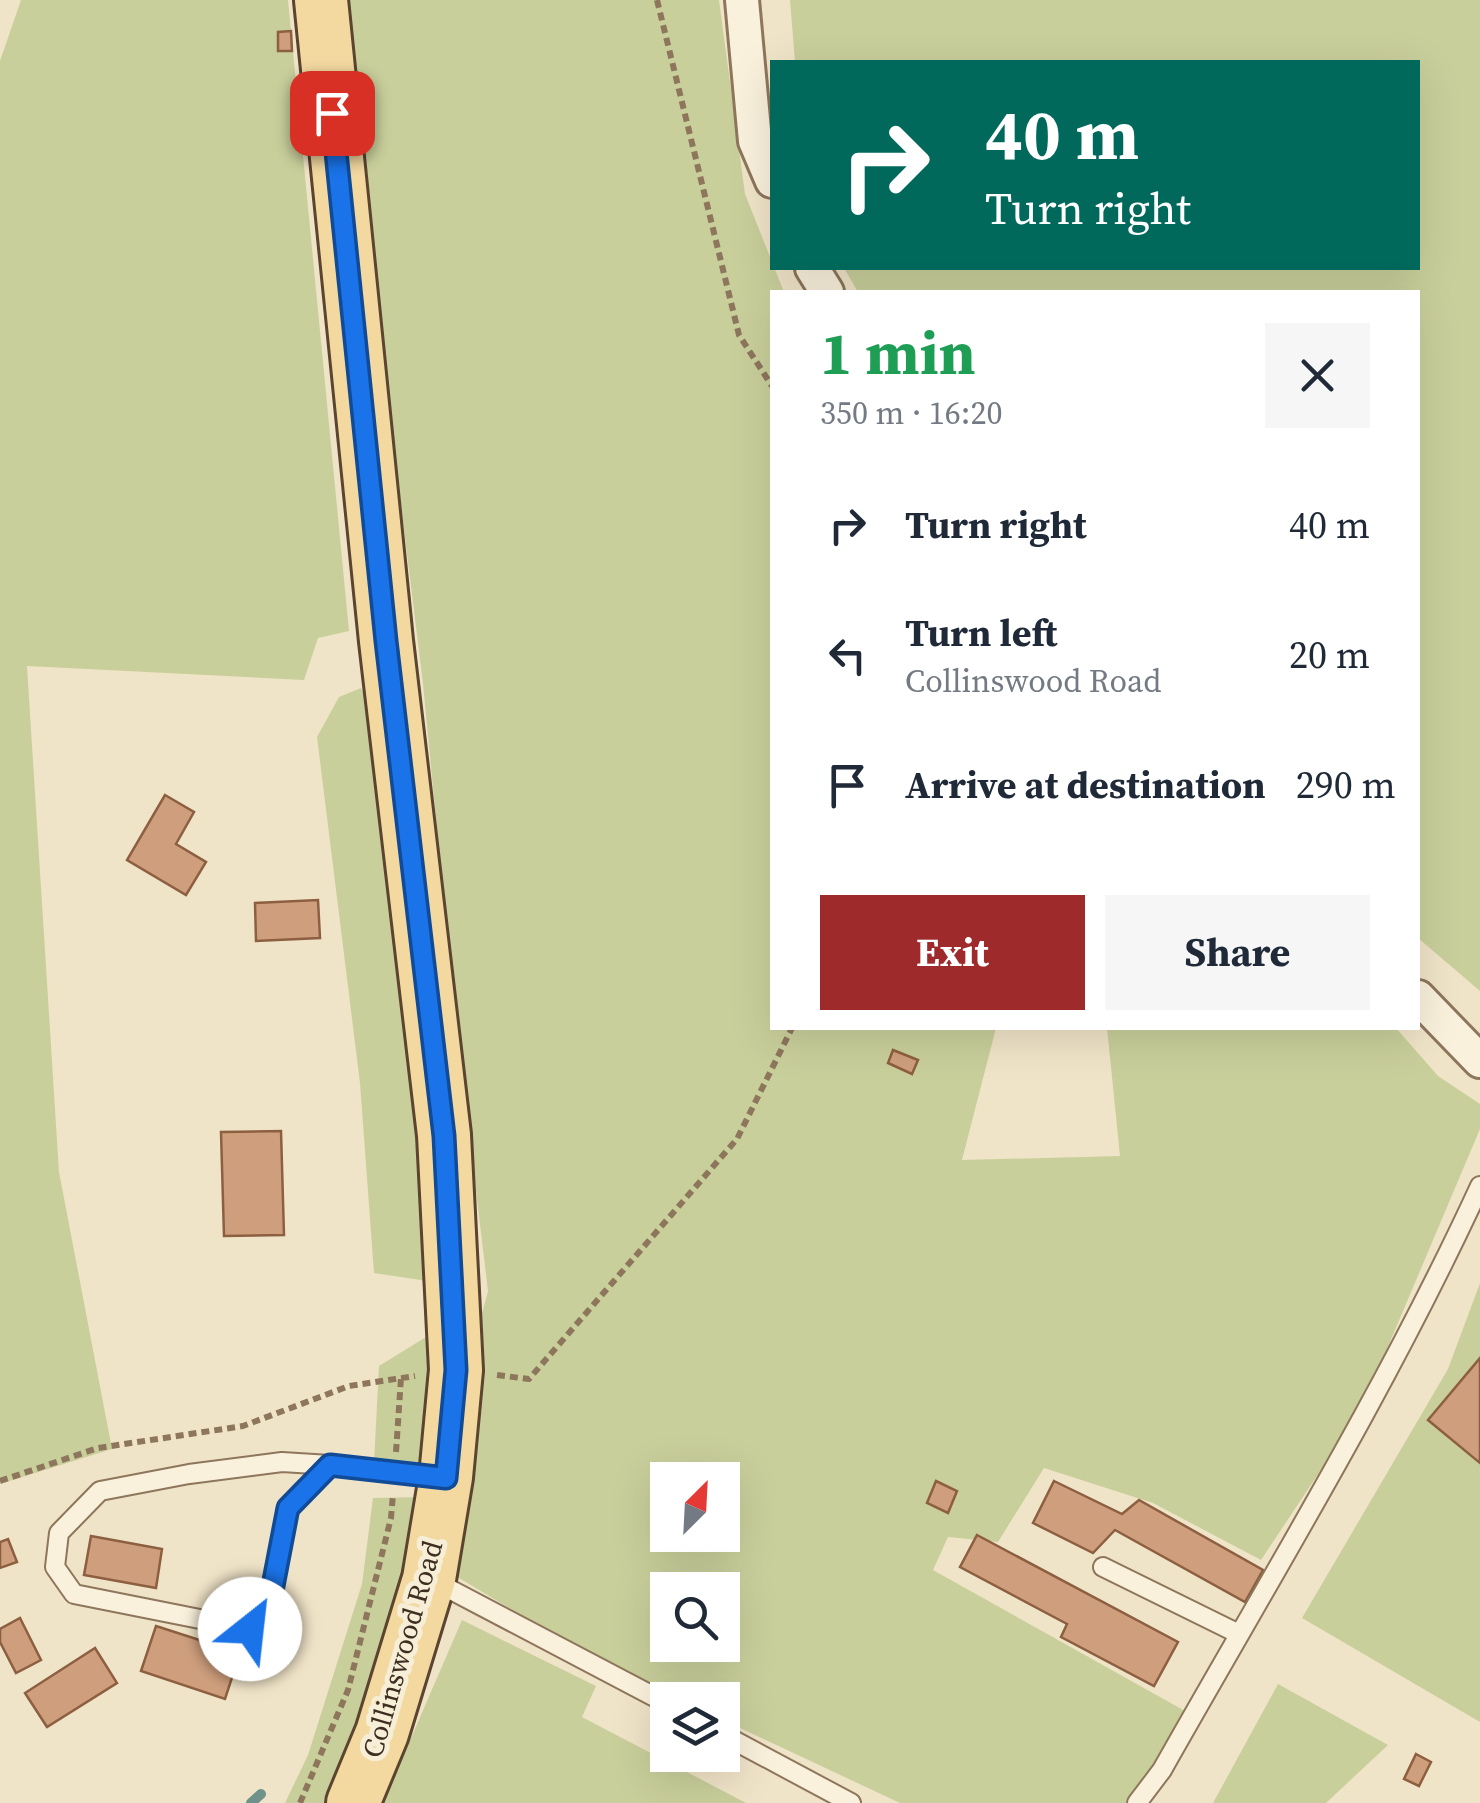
<!DOCTYPE html>
<meta charset="utf-8">
<style>
body{margin:0;font-family:"Source Serif 4",serif;background:#f6f6f7;color:#1f2937;height:100vh;display:flex;flex-direction:column;font-size:38px;white-space:nowrap}
*{box-sizing:border-box;margin:0}
p{font-size:32px;color:#747a83}
.icon{flex:none;width:55px;height:55px;fill:none;stroke:currentColor;stroke-width:2;stroke-linecap:round;stroke-linejoin:round}
.map{position:relative;flex:1;overflow:hidden}
.panel{position:absolute;left:770px;top:290px;width:650px;height:740px;display:flex;flex-direction:column;background:#fff;border-radius:0px;box-shadow:0 10px 40px #0002}
.panel>*{flex:none}
.guide{position:absolute;left:770px;top:60px;width:650px;height:210px;border-radius:0px;box-shadow:0 10px 40px #0002;background:#00695c;color:#fff;overflow:hidden}
.needle{width:65px;rotate:24deg}
.buttons{position:absolute;left:650px;top:1462px;display:grid;gap:20px}
.buttons a{display:grid;place-items:center;width:90px;height:90px;border-radius:0px;background:#fff;box-shadow:0 10px 40px #0002;font-size:50px}
.pin{position:absolute;display:grid;place-items:center;width:85px;height:85px;color:#fff;margin:-42px;border-radius:20px;box-shadow:0 5px 15px #0006}
.me{position:absolute;width:110px;margin:-55px;rotate:29deg;stroke-linejoin:round;filter:drop-shadow(0 0 8px #0008)}
.turn{display:flex;align-items:center;gap:35px;height:210px;padding:0 50px;font-size:45px}
.turn .icon{width:130px;height:130px;stroke-width:2.5}
.turn b{display:block;font-size:70px;line-height:85px}
.round{display:grid;place-items:center;flex:none;width:105px;height:105px;border-radius:0px;background:#f6f6f7}
.summary{display:flex;align-items:center;justify-content:space-between;height:170px;padding:0 50px}
h1{font-size:60px;font-weight:700;line-height:75px;color:#1e9e55}
.primary-button{display:flex;gap:20px;margin-top:auto;padding:20px 50px}
.primary-button a{flex:1;height:115px;border-radius:0px;background:#9e2a2b;color:#fff;font-size:40px;font-weight:700;line-height:115px;text-align:center}
.primary-button a+a{background:#f6f6f7;color:#1f2937}
ul{padding:0;list-style:none}
li{display:flex;align-items:center;gap:30px;height:130px;padding:0 50px}
li div{flex:1}
li b{display:block;font-size:38px}
li em{font-style:normal}
.map>svg:first-child{display:block}
.green{fill:#c9cf9b;fill-rule:evenodd}
.lines{fill:none;stroke-linecap:round;stroke-linejoin:round}
.stream{stroke:#6f938a;stroke-width:10}
.building{fill:#cf9f7d;stroke:#8d5f41;stroke-width:2.5}
.service-casing{stroke:#8d765c;stroke-width:22}
.minor-casing{stroke:#8d765c;stroke-width:38}
.primary-casing{stroke:#5b4430;stroke-width:58}
.path{stroke:#8d765c;stroke-width:6;stroke-dasharray:8 5;stroke-linecap:butt}
.service{stroke:#faf1dc;stroke-width:18}
.minor{stroke:#faf1dc;stroke-width:32}
.primary{stroke:#f3d9a0;stroke-width:52}
.route-casing{stroke:#114b97;stroke-width:25}
.route{stroke:#1a73e8;stroke-width:18}
.labels{text-anchor:middle;stroke-width:10;stroke-linejoin:round;paint-order:stroke}
.street-label{font-size:28px;fill:#3d2e20;stroke:#f7eed8}
</style>
<div class="map">
<svg width="1480" height="1803" viewBox="0 0 1480 1803">
<rect width="100%" height="100%" fill="#f0e4c8"/>
<path class="green" d="M21,0h267l61,631 -31,7 -14,42 -277,-14 32,506 53,277 -112,35v-1423z
M345,0h374l26,194 39,98h-12v736h224l-34,132 158,-4 -13,-128h289l42,48 42,28v25l-118,279 -101,152 -108,-57 -109,-35 -46,74 -50,-5 -15,33 252,141 -43,92h-242l-177,-83 -1,-20h-43l-78,-37 -147,-88 23,-243 11,-41 -32,-266 -33,-341 -46,-374zM668,1480h54v55h-54zM668,1590h54v55h-54z
M790,0h690v991l-62,-53v-646h-560l-14,-24h574v-206h-623z
M361,688l12,23 61,571 -60,-9 -14,-190 -43,-346 22,-40z
M1480,1283v439l-178,-104 146,-249z
M439,1329l-10,125 -15,14 -40,-6 5,-96z
M421,1497l-20,109 -66,197h-50l23,-48 54,-171 11,-86z
M462,1620l134,66 -14,31 164,86h-363z
M1278,1684l110,61 -62,58h-113z"/>
<g class="lines">
<path class="stream" d="M251,1803l10,-9"/>
</g>
<path class="building" d="M291,31l1,20h-14v-19z
M165,795l29,17 -18,32 30,18 -20,33 -59,-35z
M318,900l2,38 -64,3 -1,-38z
M893,1050l25,10 -6,14 -24,-11z
M281,1131l3,104 -60,1 -3,-104z
M1480,1358v105l-52,-43z
M936,1481l21,10 -9,22 -21,-10z
M1054,1481l68,33 17,-14 124,70 -18,32 -130,-72 -22,23 -60,-30z
M977,1535l201,107 -24,44 -93,-49 6,-13 -107,-57z
M91,1536l71,13 -6,39 -72,-13z
M8,1539l9,23 -17,6v-26z
M20,1618l21,42 -25,13 -16,-31v-13z
M156,1626l84,27 -15,46 -84,-28z
M95,1648l22,35 -70,44 -22,-34z
M1416,1754l15,8 -12,24 -15,-7z"/>
<g class="lines">
<g class="service-casing">
<path id="service" d="M330,1465l-48,-3 -93,12 -89,17 -41,42 -4,34 19,27 176,35 17,-12 21,-108 42,-44 111,12
M1103,1567l136,67
M434,1581l234,123
M722,1734l129,69
M1137,1803l25,-33c109,-193 225,-382 318,-584"/>
</g>
<g class="minor-casing">
<path id="minor" d="M742,0l13,141 17,40
M812,268l15,24
M1418,997l62,64"/>
</g>
<g class="primary-casing">
<path id="primary" d="M321,0l65,641 58,494 12,235 -10,107 -17,102 -47,154 -29,70"/>
</g>
<path class="path" d="M657,0l82,335 33,51
M497,1375l32,4 208,-240 55,-111
M396,1452l5,-74
M0,1481l98,-33 145,-22 106,-40 66,-10
M300,1803l48,-113 43,-172 2,-24"/>
<use href="#service" class="service"/>
<use href="#minor" class="minor"/>
<use href="#primary" class="primary"/>
</g>
<g class="lines">
<g class="route-casing">
<path id="route" d="M250,1629l17,-12 21,-109 42,-43 116,13 10,-108 -12,-234 -58,-495 -54,-528"/>
</g>
<use href="#route" class="route"/>
</g>
<g class="labels">
<g class="street-label">
<text transform="translate(402 1649) rotate(-74)" y="10">Collinswood Road</text>
</g>
</g>
</svg>
<div class="buttons">
<a><svg class="needle" viewBox="-14 -14 28 28"><path d="M0-13l5 13h-10z" fill="#e53935"/><path d="M0 13l5-13h-10z" fill="#747a83"/></svg></a>
<a><svg class="icon" aria-label="search" viewBox="0 0 24 24"><circle cx="10" cy="10" r="6"/><path d="M15 15l6 6"/></svg></a>
<a><svg class="icon" aria-label="layers" viewBox="0 0 24 24"><path d="M12 4l9 5-9 5-9-5zM3 14l9 5 9-5"/></svg></a>
</div>
<div class="pin" style="left:332px;top:113px;background:#d93025"><svg class="icon" aria-label="arrive" viewBox="0 0 24 24"><path d="M6 21V4h12l-3 4 3 4H6"/></svg></div>
<svg class="me" style="left:250px;top:1629px" viewBox="-20 -20 40 40"><circle r="19" fill="#fff"/><path d="M0-13L10 11 0 6-10 11z" fill="#1a73e8"/></svg>
<div class="guide">
<div class="turn"><svg class="icon" aria-label="right" viewBox="0 0 24 24"><path d="M7 20v-9h11M14 6l5 5-5 5"/></svg><div><b>40 m</b>Turn right</div></div>
</div>
<section class="panel">
<div class="summary"><div><h1>1 min</h1><p>350 m · 16:20</p></div><a class="round"><svg class="icon" aria-label="close" viewBox="0 0 24 24"><path d="M6 6l12 12M18 6L6 18"/></svg></a></div>
<ul>
<li><svg class="icon" aria-label="right" viewBox="0 0 24 24"><path d="M7 20v-9h11M14 6l5 5-5 5"/></svg><div><b>Turn right</b></div><em>40 m</em></li>
<li><svg class="icon" aria-label="left" viewBox="0 0 24 24"><path d="M17 20v-9H6M10 6l-5 5 5 5"/></svg><div><b>Turn left</b><p>Collinswood Road</p></div><em>20 m</em></li>
<li><svg class="icon" aria-label="arrive" viewBox="0 0 24 24"><path d="M6 21V4h12l-3 4 3 4H6"/></svg><div><b>Arrive at destination</b></div><em>290 m</em></li>
</ul>
<div class="primary-button"><a>Exit</a><a>Share</a></div>
</section>
</div>
